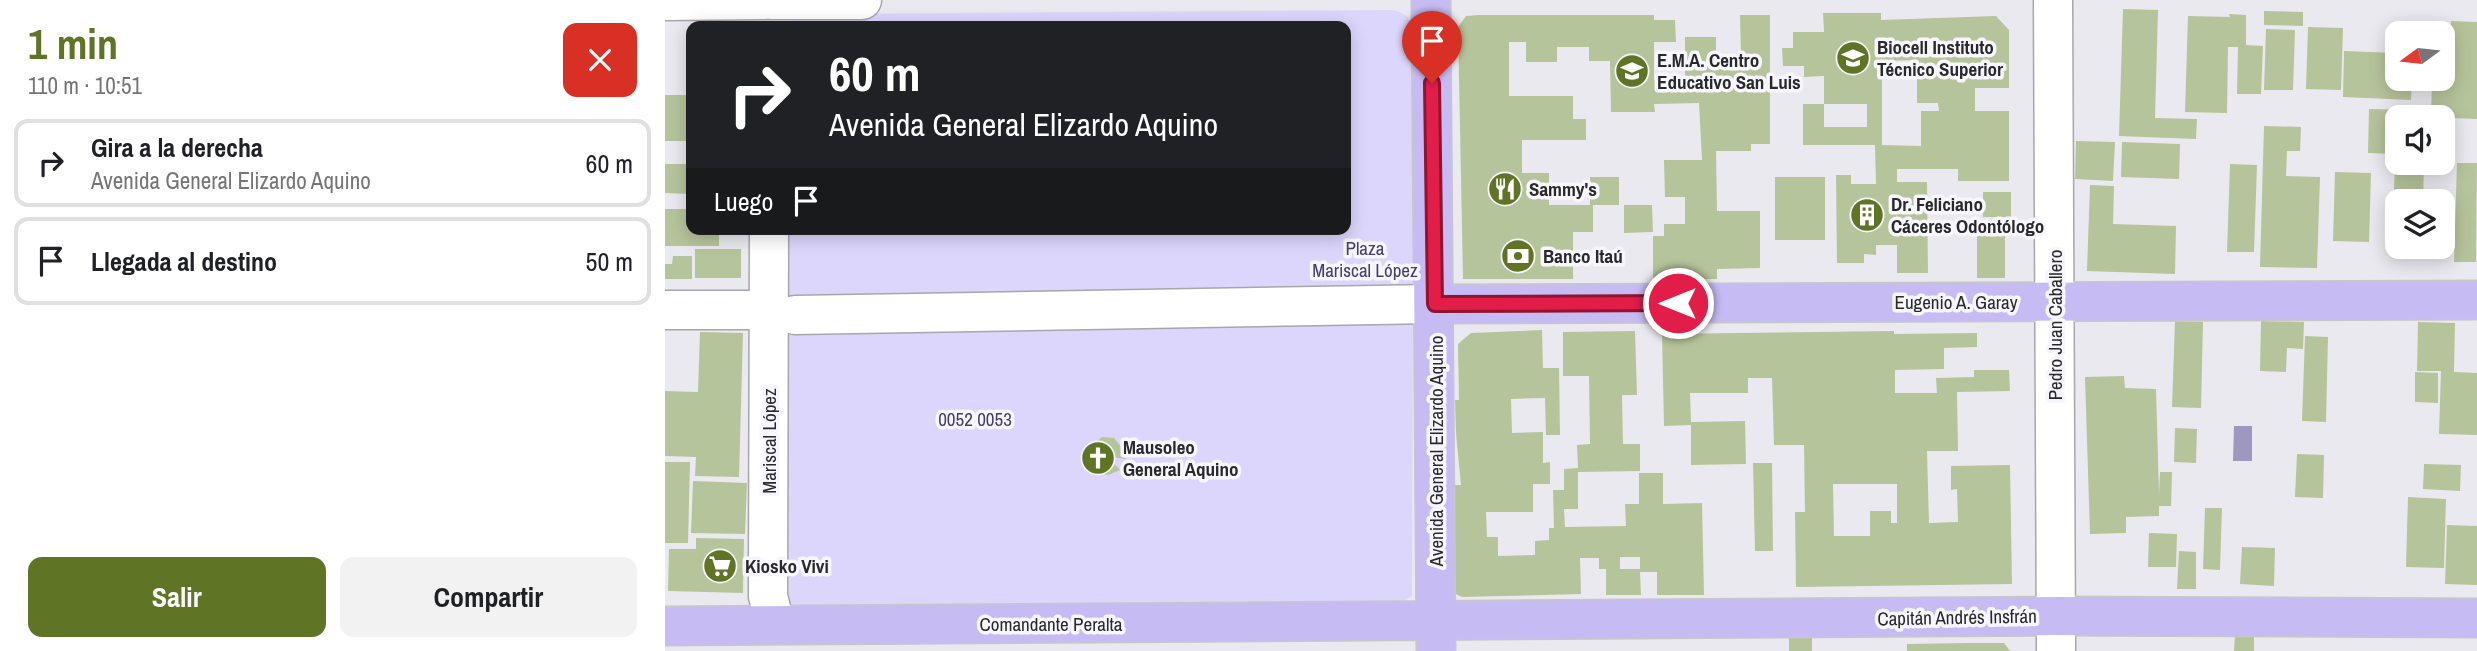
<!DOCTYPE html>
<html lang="es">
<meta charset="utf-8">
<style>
body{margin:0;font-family:"Archivo Narrow",sans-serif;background:#f2f2f2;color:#202124;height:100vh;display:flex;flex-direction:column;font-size:26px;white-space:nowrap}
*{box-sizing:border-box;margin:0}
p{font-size:23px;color:#757577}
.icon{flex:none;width:38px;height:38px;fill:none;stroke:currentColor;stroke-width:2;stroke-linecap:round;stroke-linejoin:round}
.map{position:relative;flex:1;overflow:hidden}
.drawer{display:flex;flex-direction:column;background:#fff;width:665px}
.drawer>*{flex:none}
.banner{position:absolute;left:21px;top:21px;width:665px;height:214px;border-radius:14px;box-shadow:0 4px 18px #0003;background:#202124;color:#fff;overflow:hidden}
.needle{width:46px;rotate:255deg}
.controls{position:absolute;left:1720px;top:21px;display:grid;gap:14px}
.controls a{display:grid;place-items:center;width:70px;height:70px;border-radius:14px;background:#fff;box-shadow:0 4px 18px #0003;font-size:35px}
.pin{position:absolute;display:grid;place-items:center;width:60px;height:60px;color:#fff;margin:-72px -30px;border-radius:50% 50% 50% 0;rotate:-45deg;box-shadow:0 0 7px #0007}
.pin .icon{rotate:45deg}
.me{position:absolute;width:77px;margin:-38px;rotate:270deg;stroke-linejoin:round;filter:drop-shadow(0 0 5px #0008)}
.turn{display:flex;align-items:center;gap:24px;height:147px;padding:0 28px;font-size:32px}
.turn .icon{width:91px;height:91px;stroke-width:2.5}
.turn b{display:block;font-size:49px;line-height:60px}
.then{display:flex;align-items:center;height:66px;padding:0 28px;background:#0003;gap:14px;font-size:26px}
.round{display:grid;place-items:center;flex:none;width:74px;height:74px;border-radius:14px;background:#f2f2f2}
.headline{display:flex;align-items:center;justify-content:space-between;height:119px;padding:0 28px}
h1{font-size:42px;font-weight:700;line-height:52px;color:#5f7425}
.button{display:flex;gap:14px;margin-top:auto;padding:14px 28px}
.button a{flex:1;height:80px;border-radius:14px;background:#5f7425;color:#fff;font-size:28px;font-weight:700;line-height:80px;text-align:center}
.button a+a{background:#f2f2f2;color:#202124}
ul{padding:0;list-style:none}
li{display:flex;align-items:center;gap:21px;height:88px;margin:0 14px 10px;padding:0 14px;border:4px solid #e0e0e0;border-radius:14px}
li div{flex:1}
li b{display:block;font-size:26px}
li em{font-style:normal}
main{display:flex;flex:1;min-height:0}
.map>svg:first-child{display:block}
.green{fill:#dcd6fd}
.water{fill:#9e97bf}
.building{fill:#b6c49b;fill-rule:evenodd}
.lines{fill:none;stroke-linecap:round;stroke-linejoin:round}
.minor-casing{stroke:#a7a6ab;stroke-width:41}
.major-casing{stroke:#c7c7c8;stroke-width:41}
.minor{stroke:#fff;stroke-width:38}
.major{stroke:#c7bbf4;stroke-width:38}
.route-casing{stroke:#92132f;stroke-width:18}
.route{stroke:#e11d48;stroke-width:12}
.labels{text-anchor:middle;stroke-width:7;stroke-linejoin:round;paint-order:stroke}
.poi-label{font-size:19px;font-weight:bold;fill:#29292b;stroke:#f7f6fc;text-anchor:start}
.park-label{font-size:19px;fill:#473b70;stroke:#f7f6fc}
.street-label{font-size:19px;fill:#29292b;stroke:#f7f6fc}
</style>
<main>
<section class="drawer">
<div class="headline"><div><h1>1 min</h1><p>110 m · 10:51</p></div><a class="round" style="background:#d93025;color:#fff"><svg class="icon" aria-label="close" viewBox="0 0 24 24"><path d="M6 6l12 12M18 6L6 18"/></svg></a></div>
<ul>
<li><svg class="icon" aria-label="right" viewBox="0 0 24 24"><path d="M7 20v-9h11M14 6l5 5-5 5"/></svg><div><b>Gira a la derecha</b><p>Avenida General Elizardo Aquino</p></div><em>60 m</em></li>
<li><svg class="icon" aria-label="arrive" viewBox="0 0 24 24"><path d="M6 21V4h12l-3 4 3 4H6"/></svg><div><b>Llegada al destino</b></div><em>50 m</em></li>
</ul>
<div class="button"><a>Salir</a><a>Compartir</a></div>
</section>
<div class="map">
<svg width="1812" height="651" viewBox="0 0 1812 651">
<rect width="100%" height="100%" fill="#eae9ef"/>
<path class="green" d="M728,10c13,3 19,9 21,22l-2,564 -16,9 -601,2 -6,-5 -5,-373h562v-203h-558l4,-8 12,-4z"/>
<path class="water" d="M1569,426h18v35h-19z"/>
<path class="building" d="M1458,9l35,1 -3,108 42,1 -1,20 -77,-3z
M1599,11l39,1v14l-39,-1z
M1158,13h58v7l115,-4 13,14v58h-34v23h34v70h-51v-12h-61v13h30l1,91h-31v-28h-21v10l-12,-1v9h-27l-1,-88h15v9h25l-1,-39h-72v-41h21v-28l-20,1v-11h-21l-1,-18h11v-16h31zM1252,60v43h21l1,8h-18v35l-39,-1v-84zM1159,104h43v23h-43z
M1564,14l17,1v30l17,1 -2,48h-24l1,-47h-10l-1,66 -42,-1 3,-96 42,1z
M989,15v5h21l1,22h-22v38h31v-43h31v18h25l-1,-40h30v129h-19v7h-35l1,60h43v57l-43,1v10h-64v-43h11v-12h21v-27h-20l-1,-37h38l-3,-57 -45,1 1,8h-44l-1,-51h-21v-14h-32v15h-31v-20h-17v54h64v23h13v21h-64v33h27v32h41v-28h29v28h-26v27h-20v47h-110l-5,-252 8,-11 13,-1z
M1786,21l26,1v97l-29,-1 -1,18h-4v-19h-12l1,-38h11v-38h7z
M1643,27l35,1 -2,62 -35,-1z
M1601,29l29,1 -2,60h-29z
M1679,51l53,2v26h15l-1,21 -68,-3z
M0,95h26v46h-26z
M1704,109l46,1 -1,7h-17v37l-29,-1z
M1599,126l37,1 -1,24h-13l-1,25 34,1 -3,91 -57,-1z
M1411,141l39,1 -2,39 -38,-2z
M1457,142l58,2 -1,35 -58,-2z
M1730,163l29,1 -1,37h-26v41h-5z
M1792,163h20l-1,99h-22z
M0,164h25v30l-25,-1z
M1565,164l27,1 -3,87h-27z
M1670,172l36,1 -2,69 -36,-1z
M1110,177h50v63h-50z
M1425,185l24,1 -1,38 63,2 -1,48 -88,-3z
M1318,192h28v25h-28z
M959,205h28l1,27 -29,1z
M0,209h26v20h28v17h-54z
M1312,235h28v43h-28z
M30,249h46v29h-46z
M8,256h19v23h-27v-15h7z
M1510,321l28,1 -2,86 -29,-1z
M1596,321l43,1 -1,27 -16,-1 -1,24 -26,-1z
M1753,322l37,1 -1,49 23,1v62l-38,-1 2,-63h-24z
M877,330l1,38h16l1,67h-14l-1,-37 -34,1 1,34 31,-1v31l7,-1v22h-17v28h-47l1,25h11v19l37,-1v-14l14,-1v-12h5l-1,-38h11v-21l14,-1 -1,-23 13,-1 -1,-68h-26v-44l72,-1 2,64h-15l1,49h17v27l-62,1v37h-14l1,18 61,-1 -1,-22h14v-31h24v31l39,-1 2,92h-47v-23h-17l1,23h-35v-26h-7v-11h-19l1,36 -119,3 -8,-4 -3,-108h10l-5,-52 -1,-33h4l-1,-56 13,-11zM955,557h20v12h-20z
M1229,331v3l83,-1v14l-33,1v21l-49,1v23h42l-1,-15 38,-1v-7h35l1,21 -53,1 1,59h-31l2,72 29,-1 -1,-33 -6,1v-24l59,-1 2,119 -216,3 -1,-75h10l-1,-67h-30l-2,-67h-24v15h-58l1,29 54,-1 1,43 -55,1v-40l-27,1 -2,-92zM1168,484h64v39h-6v-12h-21v25h-36z
M35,332l43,1 -4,144 -44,-1 1,-19 -31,-1v-65l33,1z
M1640,336l23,1 -2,85 -24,-1z
M1750,372l23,1v30l-23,-1z
M1459,376l1,12 31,1 3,105 1,-22h12l-1,34h-12v10l-33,1v16l-36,1 -5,-157z
M1510,428l22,1 -1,34 -22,-1z
M437,437l12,1 12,15 -1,6 -18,-3 13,14 -12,5 -12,-3 -8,-10v-12z
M1632,454l27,1 -1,43 -28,-1z
M0,462h25l-2,81h-23z
M1088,463h19l1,88h-18z
M1759,464l37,1 -1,26 -37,-2z
M28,481l54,2 -2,51 -54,-1z
M1743,497l38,2 -2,69 -38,-1z
M1540,508h17l-2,62 -17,-1z
M1782,525l30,1v59l-32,-1z
M1484,533l28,1 -1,33h-28z
M31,538l48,1 -1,54 -75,-2 1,-42h27z
M1577,547l33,1 -1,38 -34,-2z
M1514,551l17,1v37h-19z
M1570,635l19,1v15h-20z
M1124,638h23v13h-23z
M1303,643h36l6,8h-103v-7z"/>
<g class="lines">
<g class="minor-casing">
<path id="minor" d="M106,0h91
M1388,0l3,651
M0,1l100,-1
M104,229l-1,367 7,28
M0,310h105
M130,315l640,-11"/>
</g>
<g class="major-casing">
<path id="major" d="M766,0l5,651
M770,304l1042,-4
M0,626l1391,-10 421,2"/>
</g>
<use href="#minor" class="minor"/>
<use href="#major" class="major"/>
</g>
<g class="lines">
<g class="route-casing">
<path id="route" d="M767,83l3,221 243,-1"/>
</g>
<use href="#route" class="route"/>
</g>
<defs>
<g id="university-disc" transform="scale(1.75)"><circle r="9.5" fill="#5f7425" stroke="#f7f6fc"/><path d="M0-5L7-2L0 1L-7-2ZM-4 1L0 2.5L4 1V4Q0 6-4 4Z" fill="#fff"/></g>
<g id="school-disc" transform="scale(1.75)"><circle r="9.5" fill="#5f7425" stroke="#f7f6fc"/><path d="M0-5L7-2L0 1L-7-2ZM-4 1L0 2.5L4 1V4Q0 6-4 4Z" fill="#fff"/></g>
<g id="restaurant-disc" transform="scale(1.75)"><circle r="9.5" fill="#5f7425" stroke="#f7f6fc"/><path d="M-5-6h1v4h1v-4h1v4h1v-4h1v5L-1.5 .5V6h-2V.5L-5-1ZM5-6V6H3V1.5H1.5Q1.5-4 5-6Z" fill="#fff"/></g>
<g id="building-disc" transform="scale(1.75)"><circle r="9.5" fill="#5f7425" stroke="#f7f6fc"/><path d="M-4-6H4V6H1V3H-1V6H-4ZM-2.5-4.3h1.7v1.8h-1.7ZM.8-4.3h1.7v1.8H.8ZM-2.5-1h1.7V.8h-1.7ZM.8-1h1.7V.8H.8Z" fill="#fff"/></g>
<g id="bank-disc" transform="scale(1.75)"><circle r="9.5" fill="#5f7425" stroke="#f7f6fc"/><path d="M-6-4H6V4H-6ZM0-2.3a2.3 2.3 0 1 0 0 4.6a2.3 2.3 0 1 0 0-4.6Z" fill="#fff"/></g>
<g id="church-disc" transform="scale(1.75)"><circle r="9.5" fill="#5f7425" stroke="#f7f6fc"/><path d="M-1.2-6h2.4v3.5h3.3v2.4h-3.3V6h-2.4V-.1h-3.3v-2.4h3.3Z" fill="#fff"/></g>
<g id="supermarket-disc" transform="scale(1.75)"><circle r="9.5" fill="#5f7425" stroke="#f7f6fc"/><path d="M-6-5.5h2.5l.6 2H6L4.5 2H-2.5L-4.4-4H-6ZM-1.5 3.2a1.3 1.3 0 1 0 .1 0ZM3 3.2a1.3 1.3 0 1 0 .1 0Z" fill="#fff"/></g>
</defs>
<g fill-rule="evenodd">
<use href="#university-disc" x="1188" y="58"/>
<use href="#school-disc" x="967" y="71"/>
<use href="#restaurant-disc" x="840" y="189"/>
<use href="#building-disc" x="1202" y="215"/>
<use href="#bank-disc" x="853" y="256"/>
<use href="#church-disc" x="433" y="458"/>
<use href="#supermarket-disc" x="55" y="566"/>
</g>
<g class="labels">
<g class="poi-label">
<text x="1212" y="54">Biocell Instituto<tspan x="1212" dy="22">Técnico Superior</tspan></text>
<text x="992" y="67">E.M.A. Centro<tspan x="992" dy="22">Educativo San Luis</tspan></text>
<text x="864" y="196">Sammy's</text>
<text x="1226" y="211">Dr. Feliciano<tspan x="1226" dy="22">Cáceres Odontólogo</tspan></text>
<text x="878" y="263">Banco Itaú</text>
<text x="458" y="454">Mausoleo<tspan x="458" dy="22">General Aquino</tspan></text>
<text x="80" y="573">Kiosko Vivi</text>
</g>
<g class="park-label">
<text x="700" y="255">Plaza<tspan x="700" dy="22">Mariscal López</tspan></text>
<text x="310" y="426">0052 0053</text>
</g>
<g class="street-label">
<text x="1291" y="309">Eugenio A. Garay</text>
<text transform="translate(1390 325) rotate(-90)" y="7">Pedro Juan Caballero</text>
<text transform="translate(104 441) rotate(-90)" y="7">Mariscal López</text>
<text transform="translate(771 451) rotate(-90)" y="7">Avenida General Elizardo Aquino</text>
<text transform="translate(1292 617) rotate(-1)" y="7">Capitán Andrés Insfrán</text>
<text x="386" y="631">Comandante Peralta</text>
</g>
</g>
</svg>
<div class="controls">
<a><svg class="needle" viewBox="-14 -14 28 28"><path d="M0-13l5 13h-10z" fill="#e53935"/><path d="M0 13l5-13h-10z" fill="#757577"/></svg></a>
<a><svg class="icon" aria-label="sound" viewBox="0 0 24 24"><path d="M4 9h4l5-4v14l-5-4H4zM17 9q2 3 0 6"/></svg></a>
<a><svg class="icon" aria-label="layers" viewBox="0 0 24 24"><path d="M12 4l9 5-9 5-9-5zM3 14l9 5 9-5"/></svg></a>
</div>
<div class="pin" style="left:767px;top:83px;background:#d93025"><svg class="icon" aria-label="arrive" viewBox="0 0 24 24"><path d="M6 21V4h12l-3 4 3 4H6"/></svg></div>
<svg class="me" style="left:1013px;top:303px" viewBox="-20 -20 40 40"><circle r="17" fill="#e11d48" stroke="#fff" stroke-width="3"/><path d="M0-11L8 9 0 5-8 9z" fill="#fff"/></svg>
<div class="banner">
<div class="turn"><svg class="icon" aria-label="right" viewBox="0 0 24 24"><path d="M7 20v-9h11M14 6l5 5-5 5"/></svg><div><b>60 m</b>Avenida General Elizardo Aquino</div></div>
<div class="then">Luego<svg class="icon" aria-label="arrive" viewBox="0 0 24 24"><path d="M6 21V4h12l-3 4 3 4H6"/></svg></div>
</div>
</div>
</main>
